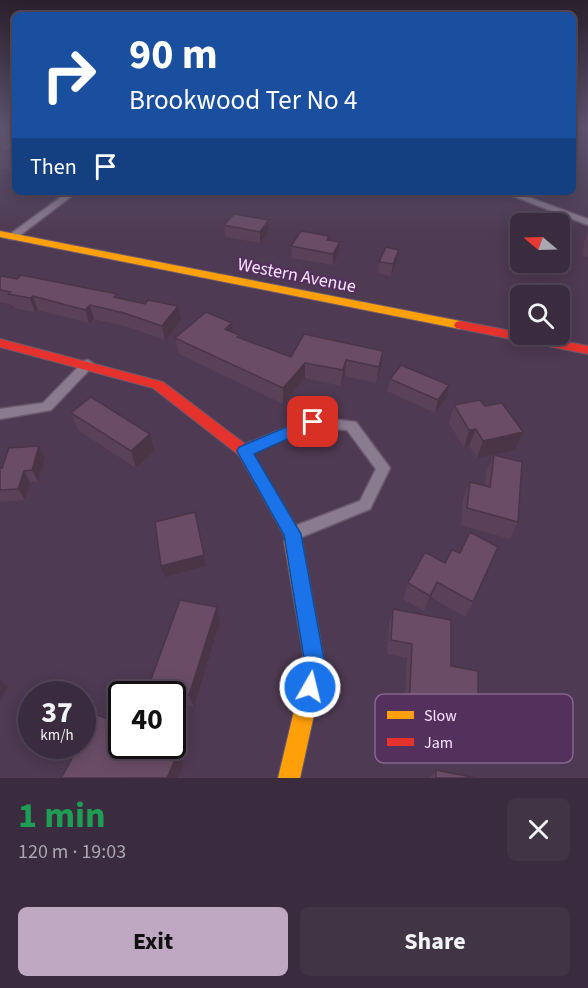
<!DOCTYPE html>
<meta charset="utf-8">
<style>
body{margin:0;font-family:"Source Sans 3",sans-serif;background:#413445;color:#f1f3f6;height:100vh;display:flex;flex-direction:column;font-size:22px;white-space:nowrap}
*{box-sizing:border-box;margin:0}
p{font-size:20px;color:#aba7b0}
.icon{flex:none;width:33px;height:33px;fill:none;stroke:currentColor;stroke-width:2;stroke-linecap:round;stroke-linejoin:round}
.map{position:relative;height:778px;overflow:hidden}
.details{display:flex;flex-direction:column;background:#3a2c3e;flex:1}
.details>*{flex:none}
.top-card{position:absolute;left:12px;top:12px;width:564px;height:183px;border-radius:9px;box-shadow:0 3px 15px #0003,0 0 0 2px #544858;background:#1a4fa0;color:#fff;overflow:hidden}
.needle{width:39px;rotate:289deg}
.controls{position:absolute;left:510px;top:213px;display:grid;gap:12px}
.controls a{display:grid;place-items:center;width:60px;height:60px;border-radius:9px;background:#3a2c3e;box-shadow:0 3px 15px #0003,0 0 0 2px #544858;font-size:30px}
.speed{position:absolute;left:18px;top:681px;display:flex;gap:12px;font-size:30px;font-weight:700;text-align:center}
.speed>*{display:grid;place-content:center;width:78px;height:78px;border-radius:50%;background:#3a2c3e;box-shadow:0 3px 15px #0003,0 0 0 2px #544858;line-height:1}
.speed small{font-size:15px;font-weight:400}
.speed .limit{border:3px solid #111;border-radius:9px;background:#fff;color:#111}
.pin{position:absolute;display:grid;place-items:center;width:51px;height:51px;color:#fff;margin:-26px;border-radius:12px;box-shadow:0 3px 9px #0006}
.me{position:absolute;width:66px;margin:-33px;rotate:8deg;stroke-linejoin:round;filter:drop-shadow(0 0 4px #0008)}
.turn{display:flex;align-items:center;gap:21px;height:126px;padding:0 18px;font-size:27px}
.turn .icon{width:78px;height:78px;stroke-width:2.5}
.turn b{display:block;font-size:42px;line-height:51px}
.then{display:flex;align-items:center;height:57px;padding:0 18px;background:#0003;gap:12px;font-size:22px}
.round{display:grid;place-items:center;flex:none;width:63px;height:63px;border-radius:9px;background:#413445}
.head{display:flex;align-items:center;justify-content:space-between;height:102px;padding:0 18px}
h1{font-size:36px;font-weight:700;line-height:45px;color:#1e9e55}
.cta{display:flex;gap:12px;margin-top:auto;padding:12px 18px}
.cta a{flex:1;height:69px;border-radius:9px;background:#bea8c2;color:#111;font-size:24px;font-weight:700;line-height:69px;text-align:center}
.cta a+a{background:#413445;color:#f1f3f6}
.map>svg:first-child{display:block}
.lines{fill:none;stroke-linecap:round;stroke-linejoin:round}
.street-casing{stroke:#6b5a6f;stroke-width:3}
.slow-casing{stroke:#6b5a6f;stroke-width:2}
.jam-casing{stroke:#6b5a6f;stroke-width:2}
.street{fill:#8a7b8e;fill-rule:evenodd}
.slow{fill:#ff9f0a;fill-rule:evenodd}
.jam{fill:#e5322d;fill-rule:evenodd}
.wall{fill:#5b4158}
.shaded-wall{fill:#4a3547}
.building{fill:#6a4c66;stroke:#4a3547;stroke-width:1.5}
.route{fill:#1a73e8;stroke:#114b97;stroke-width:1.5}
.labels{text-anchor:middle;stroke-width:4.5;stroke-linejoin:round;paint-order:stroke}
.street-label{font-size:18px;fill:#fae4ff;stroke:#54305d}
.key{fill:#54305d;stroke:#86668e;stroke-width:1.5}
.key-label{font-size:16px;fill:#fae4ff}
</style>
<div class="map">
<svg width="588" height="778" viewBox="0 0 588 778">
<rect width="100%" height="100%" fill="#4e3a52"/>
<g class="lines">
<g class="street-casing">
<path id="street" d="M68,192h9l-62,47h-6v-4z
M503,192h11l74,27v6z
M88,360l6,4 -2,3 -41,43 -51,9v-10l43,-6 41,-42z
M313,417l43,5 34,46 -20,41 -78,32 -5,-2 -3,-5 3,-5 73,-28 16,-32 -29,-39 -33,-3 -70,29 -5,-1 -2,-4 2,-4z"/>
</g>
<g class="slow-casing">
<path id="slow" d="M0,231l460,90 6,4 -6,4 -460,-92z
M293,533l6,3 3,5 23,124 -25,113h-22l27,-113 -21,-124 3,-5z"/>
</g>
<g class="jam-casing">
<path id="jam" d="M460,321l128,25v8l-132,-26 -2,-3 2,-3z
M0,339l163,43 86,65 49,82 4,12 -3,5 -6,3 -6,-3 -3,-11 -45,-80 -86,-67 -153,-41z"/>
</g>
<use href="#street" class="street"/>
<use href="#slow" class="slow"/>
<use href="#jam" class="jam"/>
</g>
<path class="wall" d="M0,128h15v43l-15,-3z
M224,225l45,6 -9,12 -35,-6z
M588,232v25l-5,-1 1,-14z
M329,240l11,2 -1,11 -6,12 -41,-7 -1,-12z
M397,261l-6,15 -13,-3 1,-11z
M0,277l17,2 100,15 1,4 63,22 -16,20 -37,-13 -34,-8 -5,4 -51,-13 -3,2 -21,-4 -1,-3 -13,-3z
M232,323l1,9 6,6 52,19 13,-23 77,33 -5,16 -31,-7 -4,10 -36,-8 -22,26 -104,-50 -4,-16z
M390,379l56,19 -11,15 -48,-22z
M454,405l31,1 38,26 -8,18 -38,8 -8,-12 -5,2 -15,-25z
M71,413l79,21 5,17 -19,17 -58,-38z
M39,446l6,12 -7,24h-8l-5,18 -25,2v-34h2z
M494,455l24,67 -8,17 -49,-14 2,-26 7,-17 15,4 1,-14z
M425,552l48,50 -8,15 -34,-20 -7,14 -21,-12 5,-16z
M217,607l3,15 -26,85 -22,-5v-8h-18l-5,-9z
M393,609l58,57 27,46 -8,12 -24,-5 -7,9 -35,-7 3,-63 -20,-4 2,-30z
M436,770l40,8h-47z"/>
<path class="shaded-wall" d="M15,148v22l-7,-19z
M269,220v11l-9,12v-11z
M340,242l-1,11 -6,12v-11z
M399,250l-2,11 -6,15 2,-12z
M33,296l5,14 -3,2 -5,-14z
M90,305l4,14 -5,4 -4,-13z
M178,306l3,14 -16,20 -3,-14z
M232,323l1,15 -8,-9z
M383,351l-2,16 -5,16 3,-16z
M346,360l-1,16 -4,10 2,-16z
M305,363v15l-22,26v-16z
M449,385l-3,13 -11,15 3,-13z
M476,429l-7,17 -5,2 5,-18z
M523,432l-8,18 -38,8 6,-17z
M150,434l5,17 -19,17 -5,-17z
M39,446l6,12 -7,24 -6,-12z
M24,471l6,11 -5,18 -7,-11z
M195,512l11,54 -41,11 -4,-11z
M437,582l-6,15 -7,14 6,-15z
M217,607l3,15 -26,85 -5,-12z
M0,680l8,7 -8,12z
M178,753l6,10 -6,15h-11z"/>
<path class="building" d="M0,128h15v20l-7,3 -8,-1z
M234,214l35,6 -9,12 -36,-7z
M301,231l28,5 -2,4 13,2 -7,12 -42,-8z
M386,247l13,3 -6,14 -14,-2z
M21,275l96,19 -3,3 31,7 3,-4 30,6 -16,20 -38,-13 -34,-8 -5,5 -52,-14 -3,2 -22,-4 3,-2 -11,-2v-13l2,-1 15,3z
M206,312l26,11 -7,6 14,6 -2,2 54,20 13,-23 79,17 -4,16 -33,-7 -3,10 -38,-7 -22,25 -108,-50z
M401,365l48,20 -11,15 -48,-21z
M91,397l59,37 -19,17 -60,-38z
M480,400l5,6 17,-3 21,29 -40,9 -7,-12 -7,1 -15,-25z
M39,446l-7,24 -8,1 -6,18 -18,1v-22h2l7,-20z
M494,455l28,7 -4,60 -51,-14 3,-26 20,5z
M195,512l9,43 -43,11 -6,-44z
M470,532l28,15 -25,55 -36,-20 -7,14 -22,-13 17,-31 20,11 7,-13 8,3z
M180,600l37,7 -28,88 -40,-10z
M393,609l58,11v46l27,5v41l-31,-6v11l-38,-8 3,-65 -21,-4z
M96,714l26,12v20h41l15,7 -11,25h-106l18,-32h3v-7z
M436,770l40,8h-40z"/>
<linearGradient id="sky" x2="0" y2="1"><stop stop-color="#2b202d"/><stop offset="0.54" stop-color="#5d5571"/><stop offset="1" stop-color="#5d5571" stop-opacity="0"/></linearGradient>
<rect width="588" height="237" fill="url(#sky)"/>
<path class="route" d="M313,416l7,6 -2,3 -64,29 47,80 24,131 -8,30 -7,3 -8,-3 -3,-8 6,-22 -21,-130 -47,-84 2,-4z"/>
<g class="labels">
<g class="street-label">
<text transform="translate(297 275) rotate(11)" y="6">Western Avenue</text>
</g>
</g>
<rect x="375" y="694" width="198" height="69" rx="9" class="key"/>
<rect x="387" y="711" width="27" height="8" fill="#ff9f0a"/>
<rect x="387" y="738" width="27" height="8" fill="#e5322d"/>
<g class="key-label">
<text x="424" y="721">Slow</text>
<text x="424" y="748">Jam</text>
</g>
</svg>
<div class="controls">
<a><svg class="needle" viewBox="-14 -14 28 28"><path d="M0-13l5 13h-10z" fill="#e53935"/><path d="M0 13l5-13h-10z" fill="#aba7b0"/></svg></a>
<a><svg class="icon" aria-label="search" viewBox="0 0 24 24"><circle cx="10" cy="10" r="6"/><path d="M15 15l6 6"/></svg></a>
</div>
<div class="speed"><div>37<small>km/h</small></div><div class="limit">40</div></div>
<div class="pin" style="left:313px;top:422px;background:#d93025"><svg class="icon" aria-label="arrive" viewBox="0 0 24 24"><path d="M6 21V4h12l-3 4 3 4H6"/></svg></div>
<svg class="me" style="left:310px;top:687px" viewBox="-20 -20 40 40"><circle r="17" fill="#1a73e8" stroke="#fff" stroke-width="3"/><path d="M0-11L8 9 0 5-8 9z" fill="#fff"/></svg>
<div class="top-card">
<div class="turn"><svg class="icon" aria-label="right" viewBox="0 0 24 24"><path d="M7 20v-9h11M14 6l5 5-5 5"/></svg><div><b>90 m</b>Brookwood Ter No 4</div></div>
<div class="then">Then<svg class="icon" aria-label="arrive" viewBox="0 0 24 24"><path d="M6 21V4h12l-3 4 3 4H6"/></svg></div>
</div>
</div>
<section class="details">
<div class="head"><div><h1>1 min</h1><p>120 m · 19:03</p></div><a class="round"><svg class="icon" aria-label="close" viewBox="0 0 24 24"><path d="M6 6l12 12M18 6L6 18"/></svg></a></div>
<div class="cta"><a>Exit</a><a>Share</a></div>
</section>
